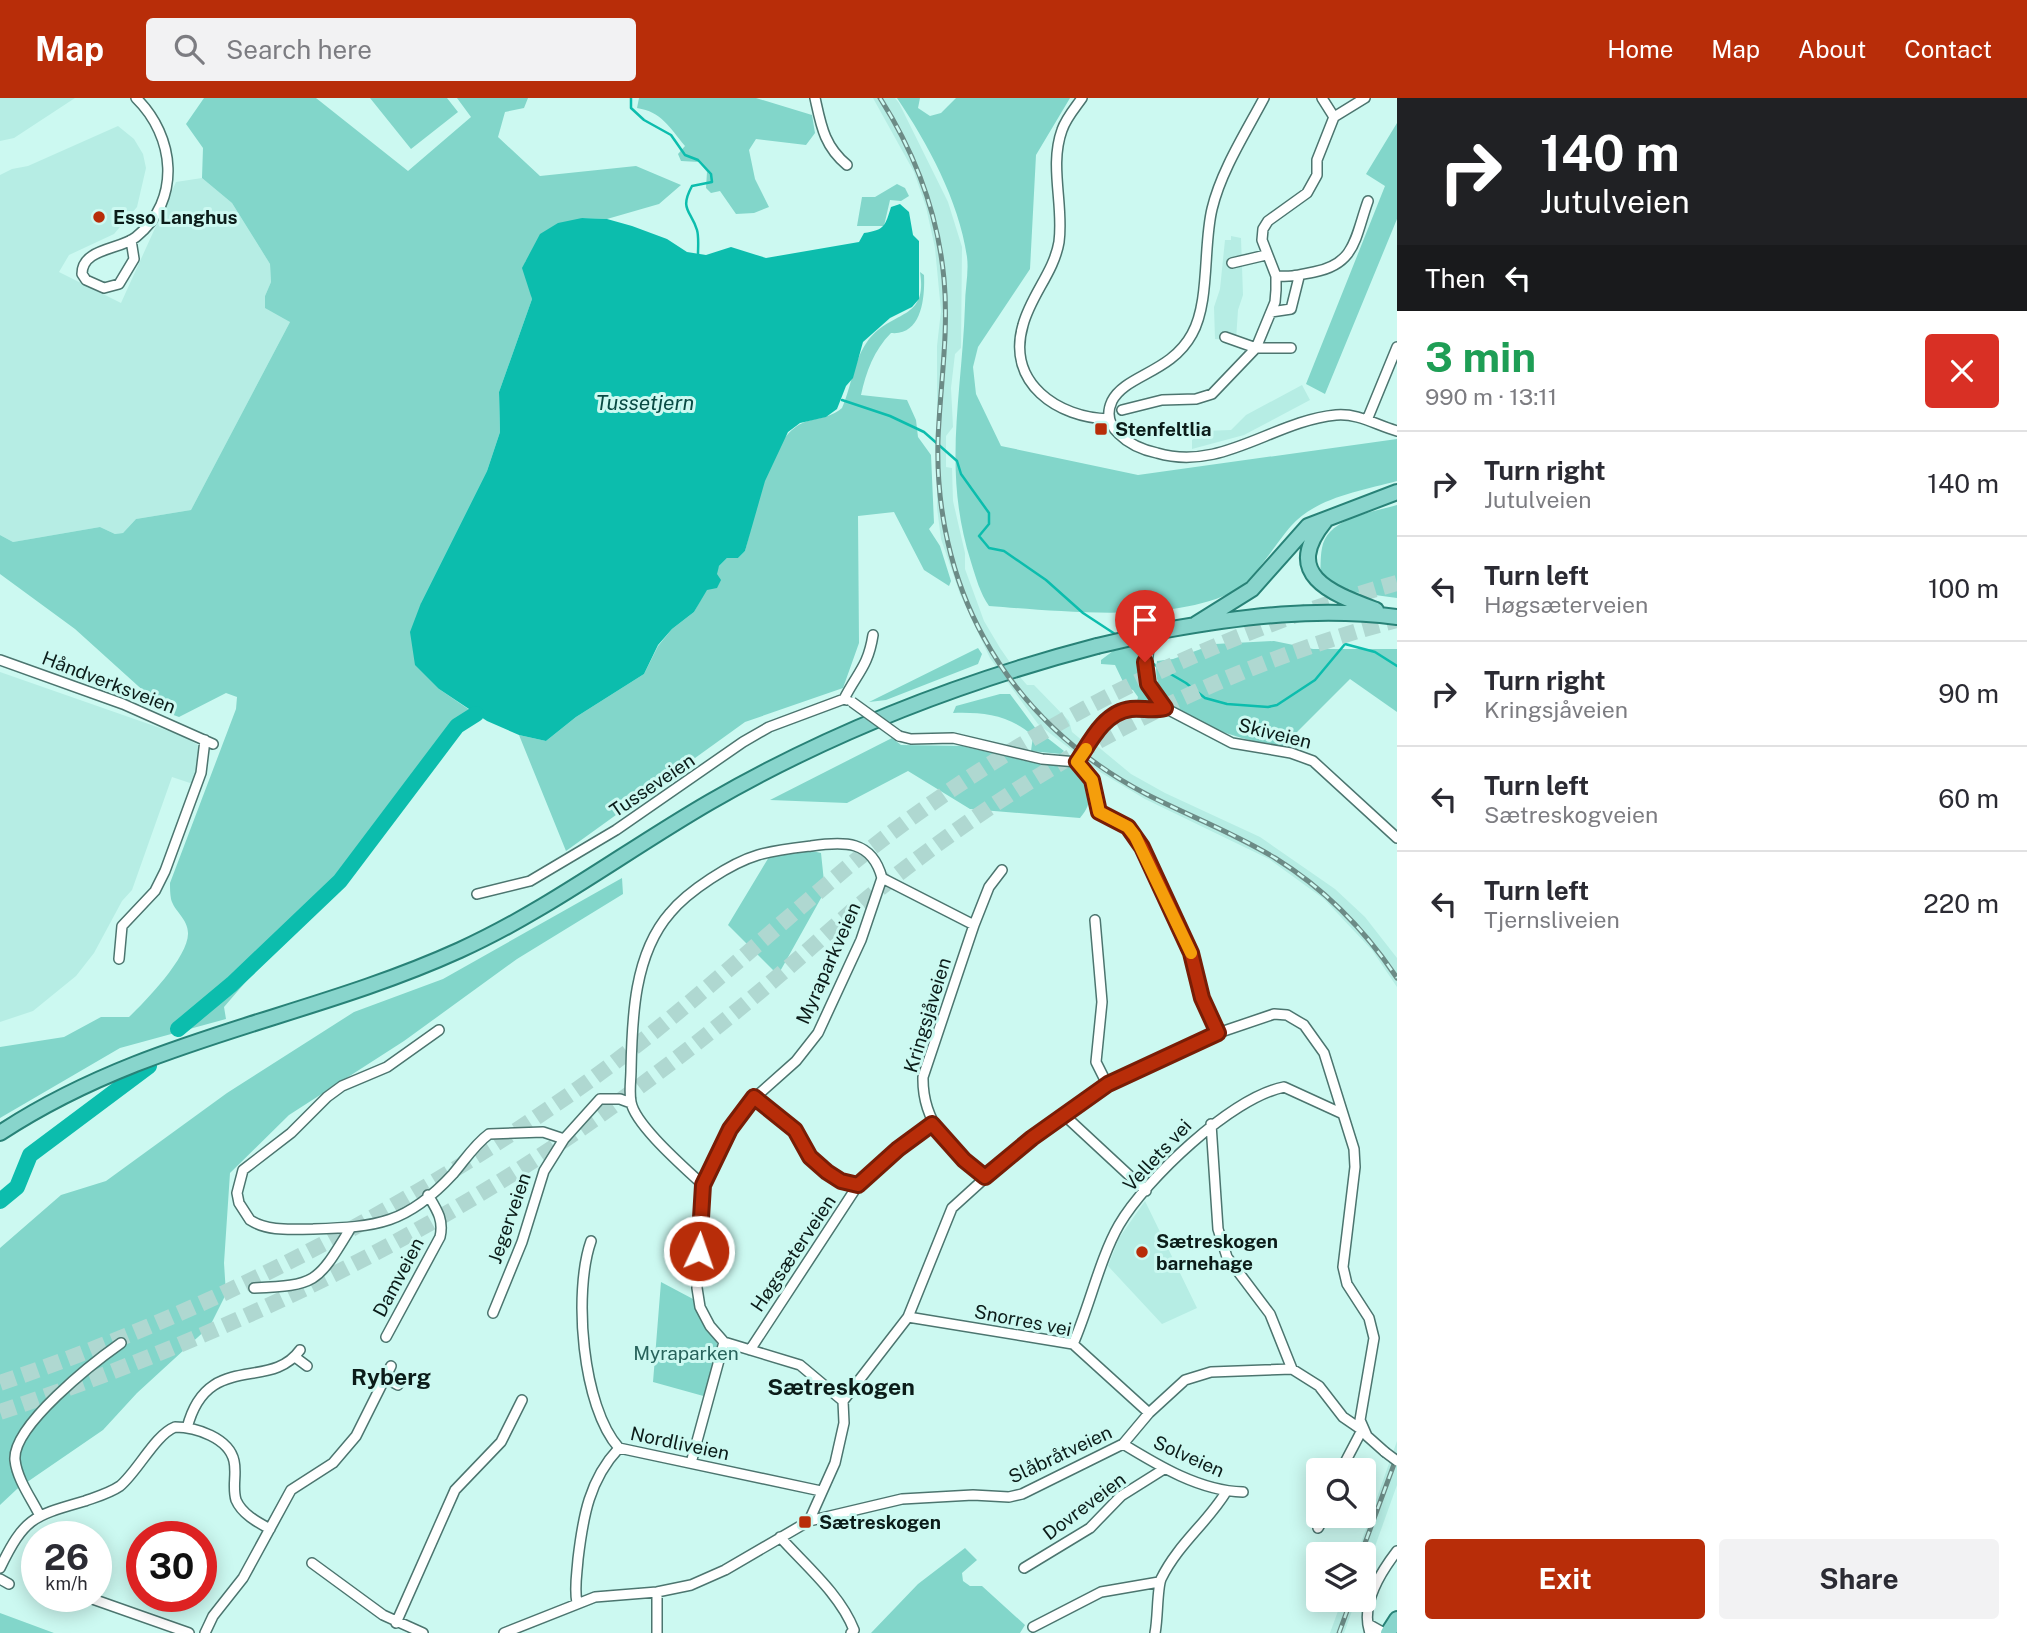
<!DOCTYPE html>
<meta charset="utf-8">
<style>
body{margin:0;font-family:"Public Sans",sans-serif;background:#f2f2f3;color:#2b2b33;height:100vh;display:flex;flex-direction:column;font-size:26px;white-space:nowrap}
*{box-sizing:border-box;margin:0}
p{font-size:23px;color:#7c7c81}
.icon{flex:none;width:38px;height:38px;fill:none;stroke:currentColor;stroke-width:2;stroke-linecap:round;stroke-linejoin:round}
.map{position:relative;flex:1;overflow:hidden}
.drawer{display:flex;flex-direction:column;background:#fff;width:630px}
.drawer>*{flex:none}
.top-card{background:#202124;color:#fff;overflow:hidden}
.buttons{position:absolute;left:1306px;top:1360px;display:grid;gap:14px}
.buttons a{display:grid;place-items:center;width:70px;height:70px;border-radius:7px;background:#fff;box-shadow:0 4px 18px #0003;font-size:35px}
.speed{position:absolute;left:21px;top:1423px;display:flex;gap:14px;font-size:35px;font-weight:700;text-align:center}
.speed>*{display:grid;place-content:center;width:91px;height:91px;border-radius:50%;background:#fff;box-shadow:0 4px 18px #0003;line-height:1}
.speed small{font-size:18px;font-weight:400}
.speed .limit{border:10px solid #d22;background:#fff;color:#111}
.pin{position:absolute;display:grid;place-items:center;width:60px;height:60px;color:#fff;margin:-72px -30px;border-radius:50% 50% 50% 0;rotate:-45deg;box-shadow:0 0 7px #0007}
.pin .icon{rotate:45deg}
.me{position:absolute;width:77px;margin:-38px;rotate:3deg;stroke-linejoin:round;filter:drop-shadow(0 0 5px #0008)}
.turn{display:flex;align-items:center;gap:24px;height:147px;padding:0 28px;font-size:32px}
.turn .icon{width:91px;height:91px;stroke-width:2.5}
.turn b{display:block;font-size:49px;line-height:60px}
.then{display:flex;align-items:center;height:66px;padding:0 28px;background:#0003;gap:14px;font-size:26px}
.round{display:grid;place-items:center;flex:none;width:74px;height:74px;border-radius:7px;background:#f2f2f3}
.head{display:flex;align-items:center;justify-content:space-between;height:119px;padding:0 28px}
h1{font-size:42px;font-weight:700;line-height:52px;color:#1e9e55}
.primary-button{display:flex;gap:14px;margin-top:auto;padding:14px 28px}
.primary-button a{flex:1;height:80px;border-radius:7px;background:#b82d09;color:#fff;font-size:28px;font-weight:700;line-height:80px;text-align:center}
.primary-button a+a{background:#f2f2f3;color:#2b2b33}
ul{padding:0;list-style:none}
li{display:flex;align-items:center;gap:21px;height:105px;padding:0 28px;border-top:2px solid #e1e1e2}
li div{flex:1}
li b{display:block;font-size:26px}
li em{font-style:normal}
header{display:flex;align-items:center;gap:42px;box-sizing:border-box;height:98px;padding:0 35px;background:#b82d09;color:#fff}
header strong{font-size:33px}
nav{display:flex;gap:38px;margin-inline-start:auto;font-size:24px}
.search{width:490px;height:63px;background:#f2f2f3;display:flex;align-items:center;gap:18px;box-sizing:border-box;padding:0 24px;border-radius:7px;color:#7c7c81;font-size:26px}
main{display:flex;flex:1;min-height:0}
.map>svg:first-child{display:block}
.built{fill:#b6ede4}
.green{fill:#82d6ca}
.water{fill:#0cbdad}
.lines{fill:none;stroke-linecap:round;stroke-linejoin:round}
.stream{stroke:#0cbdad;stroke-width:2.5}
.river{stroke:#0cbdad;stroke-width:16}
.motorway-tunnel{stroke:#afd8d1;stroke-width:16;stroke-dasharray:16 8;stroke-linecap:butt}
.minor-casing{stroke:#4c756f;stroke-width:12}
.primary-casing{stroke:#288277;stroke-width:18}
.minor{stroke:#fff;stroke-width:9}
.primary{stroke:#88d5cc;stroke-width:14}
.rail-casing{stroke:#6c8b86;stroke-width:5}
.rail{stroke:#ccf9f1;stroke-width:2.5;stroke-dasharray:8;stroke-linecap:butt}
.minor-bridge-casing{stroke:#4c756f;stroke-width:12;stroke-linecap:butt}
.primary-bridge-casing{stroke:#288277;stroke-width:18;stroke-linecap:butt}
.minor-bridge{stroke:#fff;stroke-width:9}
.primary-bridge{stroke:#88d5cc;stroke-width:14}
.route-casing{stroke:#781d06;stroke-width:18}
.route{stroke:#b82d09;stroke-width:12}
.slow{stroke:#f59e0b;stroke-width:12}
.poi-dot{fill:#b82d09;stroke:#ccf9f1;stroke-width:2.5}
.labels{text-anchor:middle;stroke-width:6;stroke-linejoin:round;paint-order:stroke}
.poi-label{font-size:19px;font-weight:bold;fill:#0b1c19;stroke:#ccf9f1;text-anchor:start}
.street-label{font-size:19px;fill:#0b1c19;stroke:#ccf9f1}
.park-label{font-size:19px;fill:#28635c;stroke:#ccf9f1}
.water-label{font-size:21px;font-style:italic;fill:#094b44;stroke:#ccf9f1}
.quarter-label{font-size:23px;font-weight:bold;fill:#0b1c19;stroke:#ccf9f1}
</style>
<header>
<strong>Map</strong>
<div class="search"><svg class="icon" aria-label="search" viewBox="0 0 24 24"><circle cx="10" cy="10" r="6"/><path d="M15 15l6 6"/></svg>Search here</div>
<nav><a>Home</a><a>Map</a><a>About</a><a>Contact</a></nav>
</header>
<main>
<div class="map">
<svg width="1397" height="1535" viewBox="0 0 1397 1535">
<rect width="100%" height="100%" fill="#ccf9f1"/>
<path class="built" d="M0,0h75l-61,40 -14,3z
M873,0h22l4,5 49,99 14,45 -1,101 -6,6 -4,34 2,39 -7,9v31l6,1 1,33 12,52v16l19,52 16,27 20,29 7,8h7l35,36 3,11 12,10 8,6 4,-3 35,29 34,19 95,44 75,52 30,28 32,41v29l-25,-37 -48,-51 -55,-40 -124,-60 -45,-27 -62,-48 -48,-66 -30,-64 -19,-55 -4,-31v-162l4,-35 -6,-63 -9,-41 -12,-35z
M118,28l16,13 9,15 3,14 -9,39 -23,27 -45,21 -10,17 62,31 55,-121 26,-4 30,25 38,61 1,18 -6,14 25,26 -99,188 -55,9 -13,14 -8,1 -15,-7 -87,15 -13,-7v-360l12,-6 16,-3z
M1231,138l10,2 2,57 -5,15 -2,30 -21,-1 -1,-32 6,-18 5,-49h6z
M1302,287l8,15 -66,35 -52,14v-9l11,-9 28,-1 15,-15z
M0,574l183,64 15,9 2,14 -7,25 -21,-7 -40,113 -10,11 -28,52 -18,23 -43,35 -33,11z
M1145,1103l52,107 -35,16 -54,-58 11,-28z
M1397,1343v44l-34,95v-26h-6z
M1342,1502h14l-12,33h-14z"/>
<path class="green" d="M204,0h112l92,73 63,-54 -14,-19h71l-4,10 -19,4 -7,25 42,39 96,-10 45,19 -22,19 -52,15 -25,-1 -57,44 7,37 -33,93 1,40 -13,39 -66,132 18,86 38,26 -253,292 2,12 -106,29 -120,70v-71l64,-10 37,-20h28c17,-16 60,-61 59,-84 0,-14 -14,-22 -17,-34 -1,-5 -1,-11 -1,-16l66,-174 1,-12 -11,-4 -47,24 -11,-4 -93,-84 -75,-55v-39l13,7 87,-15 15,7 8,-1 13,-14 55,-9 99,-188 -25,-14v-12l6,-14 -1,-18 -38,-61 -30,-25 1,-30 -17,-24z
M370,0h77l11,14 -47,37z
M639,0h117l56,17 3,18 -9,12 -50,-6 -7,11 6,29 14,28 -15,6 -18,1 -16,-23 -9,2 -5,-5 1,-16 -8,-10 -18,-1 -3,-7 7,-8c-16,-19 -23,-34 -48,-38z
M897,0h23l-2,10 12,8 11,-3 15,-15h114l-34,57 -6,114 -52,78 -5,20 3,27 25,52 137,29 259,-36v42c-36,10 -80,16 -106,45 -15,17 -37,54 -55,64 -61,34 -178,21 -247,16 -9,-13 -13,-28 -18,-44 -29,-91 -9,-165 -6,-257 0,-16 4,-33 2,-48 -8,-56 -39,-113 -70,-159z
M1397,25v96l-72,175 -19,-10 79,-198 -19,-12z
M897,86l8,4 4,8 -8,5 -11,-1 -6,26h-27l5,-29h13z
M920,174l4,3c1,22 -2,61 -33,58 -17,17 -25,39 -30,62l46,5 9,20 2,17 13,18 3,68 -5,6 11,17 11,35 -2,5 -25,-16 -30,-58 -36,4 1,127 -16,45 -98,34 -179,129 -47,-116 27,6 30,-24 68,-43 14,-28 14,-17 22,-17 25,-46 8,-8h11l7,-7c9,-33 22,-105 52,-125 13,-9 32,-6 45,-18 9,-20 12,-48 25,-66 24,-33 61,-20 53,-70z
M1397,407v93l-44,-6 -33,-15c1,-9 0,-19 2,-29 5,-30 51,-36 75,-43z
M1274,543l39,8h84v63l-47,-33 -69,69c-41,-10 -135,-30 -124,-87l16,-2 42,-15z
M1140,547l1,39 9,17 -5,6 -9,-2 2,-8 -5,-7 -7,-2 -11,-23 -14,-1v-4l12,-9z
M978,550l4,6 -4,10 -92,36 -17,2z
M1000,596h10l26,35 28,22 -3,3 -30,-3 2,-15c-23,-21 -50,-24 -80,-23l3,-7z
M892,640l9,7 61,1 68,16 37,1 13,5c10,19 15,33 0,50l-110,-9 -62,-38 -61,32 -77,-3z
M812,753l9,2 4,38 -47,84 -50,-50 41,-68z
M622,780l1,16 -106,65 -113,82 -115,74 -59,58 -6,90 2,31 -16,32 -73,67 -34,37 -86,59 -17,16v-257l61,-53 45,-14 121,-88 127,-81 89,-33z
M661,1184l32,17 10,25 14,19v13l-10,41 -54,-15z
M965,1450l12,12 -15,13 1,8 7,5h12l43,39 -5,8h-149l47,-49z
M0,1515l54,20h-54z"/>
<path class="water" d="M900,106l9,8 4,23 6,6v58l-7,8 -22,11 -27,24 -10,36 -7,8 -9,23 -11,8 -26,6 -12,9 -23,49 -20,70 -7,7h-11l-8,8 -2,8 4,6 -4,8 -10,2 -13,22 -22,17 -14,16 -14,29 -68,43 -30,24 -27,-6 -32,-14 -48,-32 -24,-24 -5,-33 11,-29 66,-132 13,-39 -1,-40 33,-93 -10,-31 18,-34 18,-11 24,-5 25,1 25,7 35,13 20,13 19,3 25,-8 35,11 93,-16 5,-9c21,-3 21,-7 27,-26z"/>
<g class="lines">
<path class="stream" d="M631,0v10l13,12 27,15 14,20 13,5 13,14 1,8 -20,4c-13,24 -1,24 5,44 2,7 1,17 1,24
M842,302l48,16 34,16 33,29 4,13 28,39v11l-10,12 10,12 15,3 42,29 37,33 35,23
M1128,546l14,11
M1150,564l36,21 19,15 22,6 41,3 9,-2 38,-25 30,-36 30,8 22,14"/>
<path class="river" d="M178,931l54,-45 108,-103 117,-155 19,-12
M0,1103l17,-14 13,-32 119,-89"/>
<path class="motorway-tunnel" d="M0,1285c206,-70 402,-171 579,-295 97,-68 181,-148 271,-223 160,-130 349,-227 547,-282
M0,1314c214,-72 426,-171 610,-304 57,-41 112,-84 166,-130 31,-26 61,-55 92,-80 155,-127 335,-227 529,-278"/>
<g class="minor-casing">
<path id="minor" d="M815,0c6,27 9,48 32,67
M1082,0c-7,10 -16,20 -20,32 -13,36 2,75 -3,112 -5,30 -28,53 -36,83 -17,58 35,93 86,94
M1264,0c-18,34 -43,73 -52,111 -9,37 -2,93 -20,125 -21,39 -67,41 -80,67 -6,13 -3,24 7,33 10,10 24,16 38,19 65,19 116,-32 179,-38 22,-2 40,10 61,16
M1322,0l12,19
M131,142l3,19 -15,25 -15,4 -18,-8 -4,-6c0,-26 38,-24 54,-37 46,-37 39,-101 0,-139
M1232,165l34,-8
M1276,178c18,1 22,-1 38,-4 42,-8 41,-35 54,-71
M1271,214l20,-3 8,-32
M1225,239l31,11h35
M1122,312l40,-10 34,-1 16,-5 44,-46 19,-46 1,-12v-14l-14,-36 1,-11 5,-8 39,-28 10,-18v-15l17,-43 31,-19
M1367,322l30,-73
M1153,517l-7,57 2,12 17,24 67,35 59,10 22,8 84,77
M0,562l123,44 90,40
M847,602l-3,-1c13,-26 24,-32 29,-64
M899,638l12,3 42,-1 89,21 35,3 15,18 7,32 29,15 14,20 49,106 11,44 16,36
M1077,664c12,-20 28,-50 54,-53 12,-1 22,2 34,-1
M477,796l53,-13 86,-51 127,-88 26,-15 75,-28
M1095,822l7,82 -6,60 11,22
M119,861l3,-33 33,-35 10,-20 36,-98 4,-33
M439,932l-52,37 -45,19 -15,11 -36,36 -48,37 -6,23 2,10 11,17c19,12 42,9 63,9 64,-2 94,-5 140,-55 12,-14 21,-29 36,-40l54,-2 21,7
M754,999l41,33 15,27 17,15 14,9 17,4
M1063,1016l83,77
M1211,1026l7,105 9,28 43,57 22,55 27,17 24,31 19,13
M985,1079c-34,-26 -63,-54 -62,-100l51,-152 15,-38 13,-17
M703,1087c-18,-17 -68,-60 -72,-83 -2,-10 0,-22 0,-32 1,-52 3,-116 39,-157 18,-22 61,-50 88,-58 17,-5 36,-7 53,-9 33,-5 61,-6 71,32l92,47
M591,1143c-18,51 -9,166 28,207l202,43
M254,1190c63,-3 63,-5 96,-59
M493,1215l29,-71 22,-71 20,-32 36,-40h20l11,4
M908,1219l165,27 76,69
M386,1239l54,-100c4,-17 -3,-27 -12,-42
M1073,1246c16,-36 27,-86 46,-119 27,-46 112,-127 165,-138l59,27
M750,1252l108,-165 40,-36 34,-25
M295,1259l12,9
M385,1280l13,7
M843,1303l-43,-36 -76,-23 -14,-16 -10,-19 -3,-19 4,-84 2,-19 39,-76 54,-48 22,-28 43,-93 21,-62
M187,1330c20,-78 83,-36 113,-78
M1123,1346c36,22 77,47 120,48
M691,1365l33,-121
M1341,1372l21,-40
M39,1416c-8,-16 -22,-35 -24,-54 -3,-34 79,-98 106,-117
M809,1423l26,-58 9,-40 -1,-22 65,-84 44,-109 65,-59 90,-65 111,-51 56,-19 13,1 17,10 20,28 30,96 1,18 -12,100 4,17 22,34 5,20 -14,82 7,16 18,16
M1318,1430l7,-12
M780,1439c25,28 60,57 74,93l-3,3
M312,1465l71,52 40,18
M0,1470c25,-51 33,-52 85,-67 11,-4 25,-8 35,-15 18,-15 35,-51 55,-59 21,0 54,11 59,34 3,13 -2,26 2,39 6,14 21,22 34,29
M1024,1470l66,-40 31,-32 43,-27
M0,1481l9,5
M657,1494v41
M84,1498l105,37
M577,1505c-3,-15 0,-29 1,-44 5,-42 11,-79 41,-111
M396,1525l59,-133 46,-48 21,-42
M1368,1526l16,9
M1033,1529l68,-35 58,-10
M205,1535l8,-17 30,-38 48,-88 42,-27 23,-27 35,-70
M504,1535l91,-36 62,-5 34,-7 34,-15 84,-49 93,-22 71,-4 36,2 13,-3 101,-50 26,-31 36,-33 26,-8 81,-3
M1155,1535c3,-14 2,-44 6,-54 17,-35 47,-57 65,-87
M1370,1535c-10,-28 10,-60 27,-82"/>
</g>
<g class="primary-casing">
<path id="primary" d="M1325,423c-44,54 6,72 51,89
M1196,526l56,-35 56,-63 89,-34
M1166,532c78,-14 153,-23 231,-13
M0,1035c146,-96 306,-113 460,-183 88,-40 167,-100 250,-148 121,-70 253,-121 387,-156
M1388,1535l9,-14"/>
</g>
<use href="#minor" class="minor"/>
<use href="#primary" class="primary"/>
<g class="rail-casing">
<path id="rail" d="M880,0c35,55 58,116 64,181 5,54 -4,108 -6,161 -2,69 13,138 46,198 37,68 95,121 162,156 43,22 88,39 129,64 50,31 90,72 122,120
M1361,1456l36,-98
M1339,1535l12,-33"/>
</g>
<use href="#rail" class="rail"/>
<g class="minor-bridge-casing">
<path id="minor-bridge" d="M852,604l47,34
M1385,1354l12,9"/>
</g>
<g class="primary-bridge-casing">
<path id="primary-bridge" d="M1097,548l69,-16"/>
</g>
<use href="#minor-bridge" class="minor-bridge"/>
<use href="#primary-bridge" class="primary-bridge"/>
</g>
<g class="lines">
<g class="route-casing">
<path id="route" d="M699,1153l4,-66 27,-56 24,-32 41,33 15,27 17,15 14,9 17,4 40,-36 34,-25 32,36 21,17 47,-39 76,-54 110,-51 -16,-35 -11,-45 -49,-106 -14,-20 -29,-15 -7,-32 -15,-18c13,-20 27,-50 54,-53 12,-1 22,2 34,-1l-17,-24 -3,-22"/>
</g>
<use href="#route" class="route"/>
<path class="slow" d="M1086,651l-9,13 15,18 7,32 29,15 7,9 56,117"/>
</g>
<g class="poi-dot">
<circle cx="99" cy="119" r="7"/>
<rect x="1094" y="324" width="14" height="14" rx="3.5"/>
<circle cx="1142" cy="1154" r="7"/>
<rect x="798" y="1417" width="14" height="14" rx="3.5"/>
</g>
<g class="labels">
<g class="poi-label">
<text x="113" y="126">Esso Langhus</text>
<text x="1115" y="338">Stenfeltlia</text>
<text x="1156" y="1150">Sætreskogen<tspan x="1156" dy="22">barnehage</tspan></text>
<text x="819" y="1431">Sætreskogen</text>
</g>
<g class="street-label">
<text transform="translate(109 584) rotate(21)" y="7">Håndverksveien</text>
<text transform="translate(1275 635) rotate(14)" y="7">Skiveien</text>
<text transform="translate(652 687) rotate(-34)" y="7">Tusseveien</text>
<text transform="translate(828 865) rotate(-66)" y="7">Myraparkveien</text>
<text transform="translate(927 917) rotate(-73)" y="7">Kringsjåveien</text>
<text transform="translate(1157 1057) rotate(-47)" y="7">Vellets vei</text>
<text transform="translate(509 1120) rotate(-71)" y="7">Jegerveien</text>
<text transform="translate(793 1155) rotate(-56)" y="7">Høgsæterveien</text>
<text transform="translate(398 1179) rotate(-62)" y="7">Damveien</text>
<text transform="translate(1023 1222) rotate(11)" y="7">Snorres vei</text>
<text transform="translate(680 1345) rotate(12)" y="7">Nordliveien</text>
<text transform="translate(1060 1356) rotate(-25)" y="7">Slåbråtveien</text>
<text transform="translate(1189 1358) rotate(24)" y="7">Solveien</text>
<text transform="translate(1084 1408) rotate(-37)" y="7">Dovreveien</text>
</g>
<g class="park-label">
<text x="686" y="1262">Myraparken</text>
</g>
<g class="water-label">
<text x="645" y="312">Tussetjern</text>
</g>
<g class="quarter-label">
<text x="391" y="1287">Ryberg</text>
<text x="841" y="1297">Sætreskogen</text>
</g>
</g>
</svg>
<div class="buttons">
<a><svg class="icon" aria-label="search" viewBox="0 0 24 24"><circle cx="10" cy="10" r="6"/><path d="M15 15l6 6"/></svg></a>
<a><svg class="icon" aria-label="layers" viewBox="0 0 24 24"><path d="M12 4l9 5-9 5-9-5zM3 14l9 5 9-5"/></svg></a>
</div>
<div class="speed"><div>26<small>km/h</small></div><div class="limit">30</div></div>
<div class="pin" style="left:1145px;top:564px;background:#d93025"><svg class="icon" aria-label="arrive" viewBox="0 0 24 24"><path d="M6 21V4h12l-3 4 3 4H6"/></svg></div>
<svg class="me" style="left:699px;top:1153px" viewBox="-20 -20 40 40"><circle r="17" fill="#b82d09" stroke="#fff" stroke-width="3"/><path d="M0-11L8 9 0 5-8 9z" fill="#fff"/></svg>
</div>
<section class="drawer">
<div class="top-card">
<div class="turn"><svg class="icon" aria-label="right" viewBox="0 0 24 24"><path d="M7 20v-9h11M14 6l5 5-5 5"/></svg><div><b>140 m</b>Jutulveien</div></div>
<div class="then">Then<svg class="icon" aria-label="left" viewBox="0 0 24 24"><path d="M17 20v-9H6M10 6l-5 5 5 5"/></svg></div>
</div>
<div class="head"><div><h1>3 min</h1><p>990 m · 13:11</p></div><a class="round" style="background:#d93025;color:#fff"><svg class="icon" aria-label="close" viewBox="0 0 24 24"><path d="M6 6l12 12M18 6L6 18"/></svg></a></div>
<ul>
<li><svg class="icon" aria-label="right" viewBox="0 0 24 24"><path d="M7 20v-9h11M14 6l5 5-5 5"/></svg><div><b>Turn right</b><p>Jutulveien</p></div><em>140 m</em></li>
<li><svg class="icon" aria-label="left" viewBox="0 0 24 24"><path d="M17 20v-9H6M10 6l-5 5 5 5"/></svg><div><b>Turn left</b><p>Høgsæterveien</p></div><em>100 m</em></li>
<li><svg class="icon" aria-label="right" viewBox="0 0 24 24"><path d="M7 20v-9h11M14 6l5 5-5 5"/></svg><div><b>Turn right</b><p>Kringsjåveien</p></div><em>90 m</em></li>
<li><svg class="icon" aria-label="left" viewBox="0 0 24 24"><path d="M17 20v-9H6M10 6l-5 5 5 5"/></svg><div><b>Turn left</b><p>Sætreskogveien</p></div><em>60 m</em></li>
<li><svg class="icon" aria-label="left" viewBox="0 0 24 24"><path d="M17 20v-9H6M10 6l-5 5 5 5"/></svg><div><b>Turn left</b><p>Tjernsliveien</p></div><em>220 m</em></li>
</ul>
<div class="primary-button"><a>Exit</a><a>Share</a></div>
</section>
</main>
